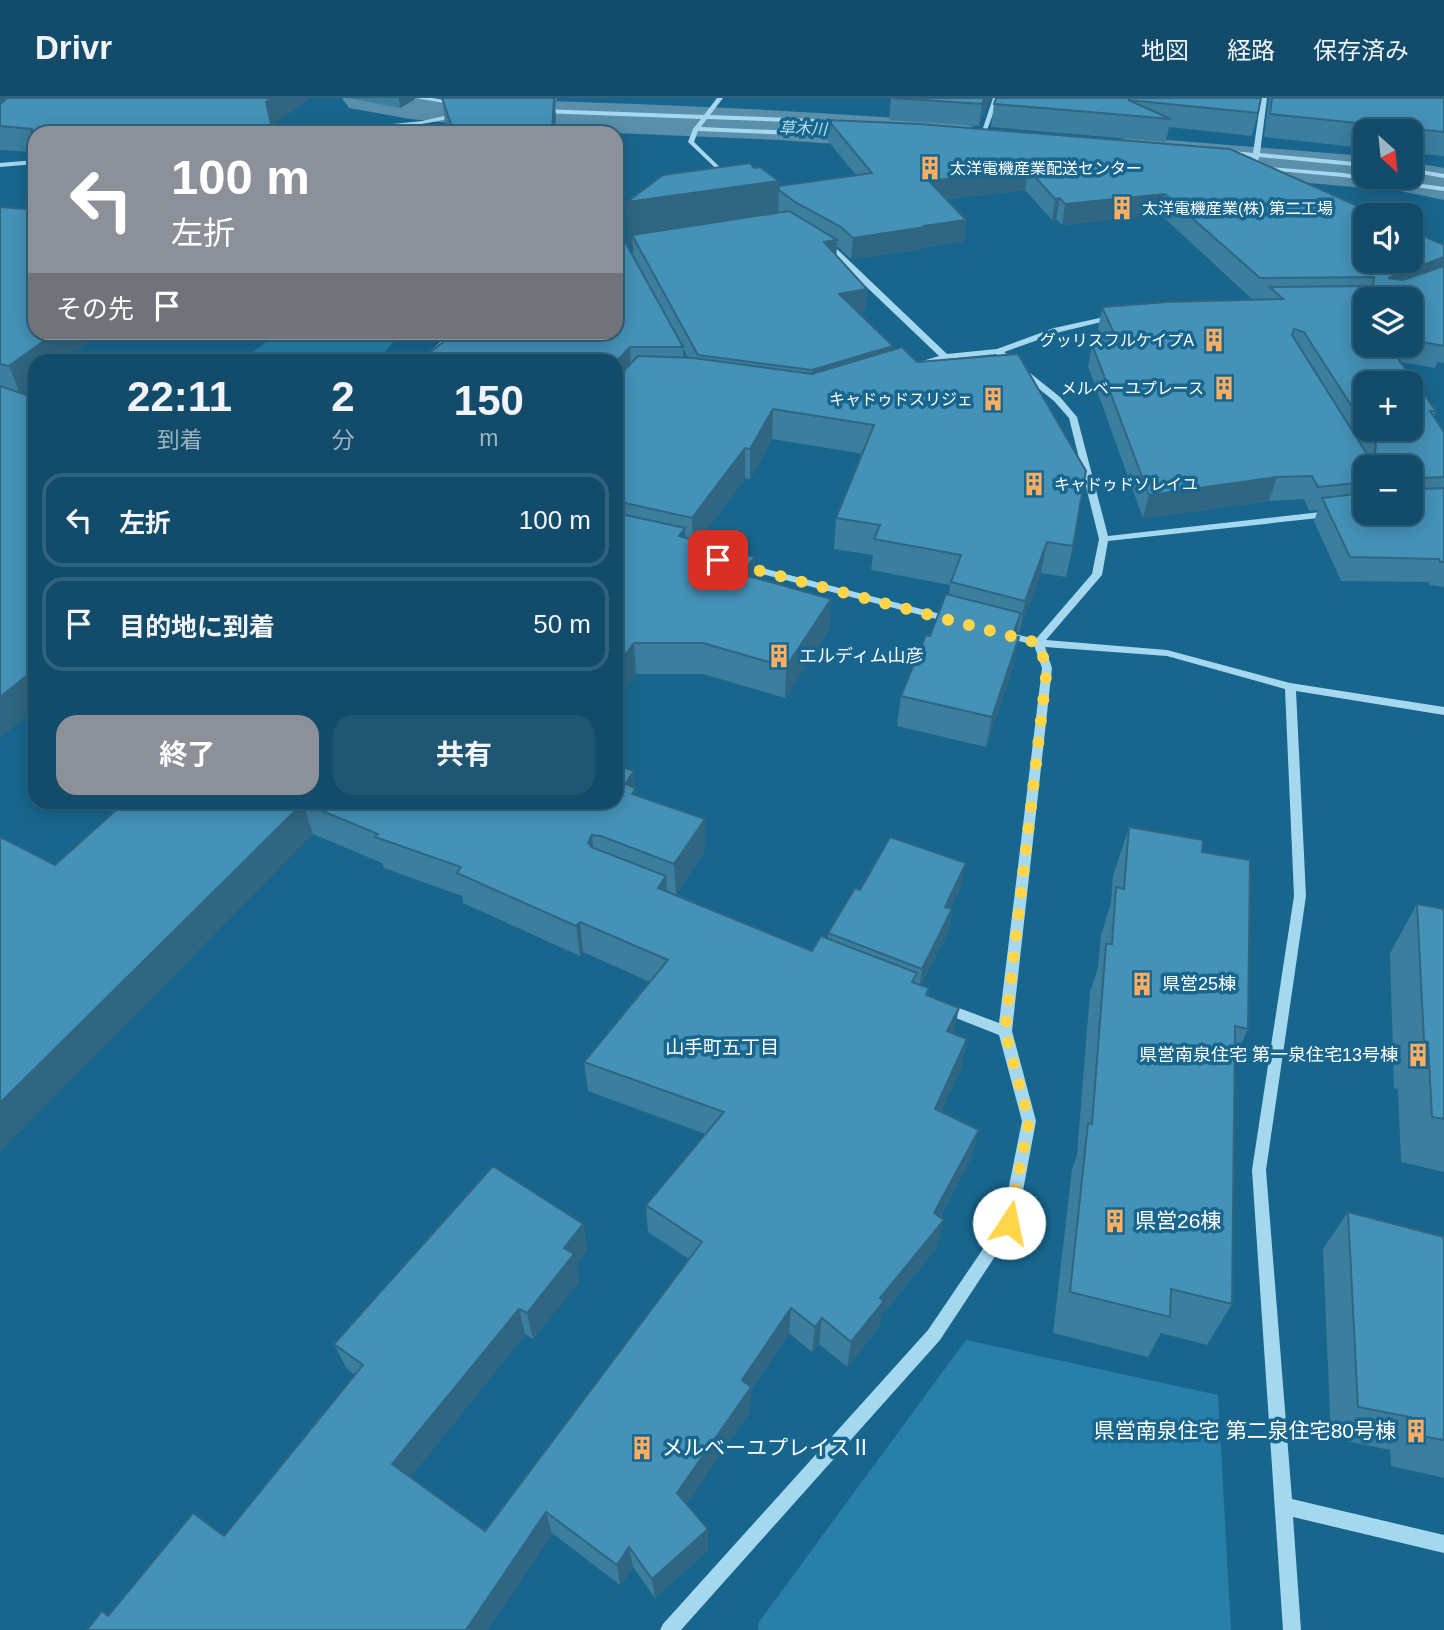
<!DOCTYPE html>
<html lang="ja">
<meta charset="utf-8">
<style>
body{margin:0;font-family:Arial,"Noto Sans JP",sans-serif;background:#1f5672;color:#f1f3f6;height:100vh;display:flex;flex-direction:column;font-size:26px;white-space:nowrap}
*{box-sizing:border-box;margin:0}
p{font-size:23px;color:#9cb4c1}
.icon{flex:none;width:38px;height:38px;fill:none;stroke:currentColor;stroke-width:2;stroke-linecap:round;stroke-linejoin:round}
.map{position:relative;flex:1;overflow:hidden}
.drawer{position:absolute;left:28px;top:256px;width:595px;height:455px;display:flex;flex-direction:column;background:#124c6a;border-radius:21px;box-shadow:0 4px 18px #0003,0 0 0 2px #31637e}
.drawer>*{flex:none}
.top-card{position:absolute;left:28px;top:28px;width:595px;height:214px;border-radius:21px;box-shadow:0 4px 18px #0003,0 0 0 2px #31637e;background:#8c9099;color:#fff;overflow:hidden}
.needle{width:46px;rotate:153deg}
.controls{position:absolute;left:1353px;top:21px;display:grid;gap:14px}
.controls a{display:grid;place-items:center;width:70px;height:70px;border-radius:14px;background:#124c6a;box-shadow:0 4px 18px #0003,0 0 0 2px #31637e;font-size:35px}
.pin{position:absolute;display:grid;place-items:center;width:60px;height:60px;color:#fff;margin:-30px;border-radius:14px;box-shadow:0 4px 10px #0006}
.me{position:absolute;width:77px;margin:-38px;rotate:11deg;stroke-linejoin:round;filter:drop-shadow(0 0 5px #0008)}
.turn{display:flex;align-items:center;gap:24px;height:147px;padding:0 28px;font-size:32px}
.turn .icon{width:91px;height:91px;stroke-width:2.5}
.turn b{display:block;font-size:49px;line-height:60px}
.then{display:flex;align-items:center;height:66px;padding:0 28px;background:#0003;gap:14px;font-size:26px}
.eta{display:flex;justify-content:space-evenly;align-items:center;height:119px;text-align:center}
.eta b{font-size:42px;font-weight:700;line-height:49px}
.button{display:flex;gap:14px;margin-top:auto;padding:14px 28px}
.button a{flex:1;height:80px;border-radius:21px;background:#8c9099;color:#fff;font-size:28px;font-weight:700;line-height:80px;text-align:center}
.button a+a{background:#1f5672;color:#f1f3f6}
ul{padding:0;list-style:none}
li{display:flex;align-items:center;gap:21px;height:94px;margin:0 14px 10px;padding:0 14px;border:4px solid #31637e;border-radius:21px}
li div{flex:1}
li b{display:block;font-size:26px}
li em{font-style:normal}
header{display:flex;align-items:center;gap:42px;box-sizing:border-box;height:98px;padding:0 35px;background:#124c6a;border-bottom:2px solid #31637e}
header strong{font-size:33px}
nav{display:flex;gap:38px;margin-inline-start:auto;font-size:24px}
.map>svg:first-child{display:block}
.green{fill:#2880aa}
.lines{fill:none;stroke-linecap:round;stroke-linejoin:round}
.river{fill:#598faa;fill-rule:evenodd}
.minor{fill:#a5d7ef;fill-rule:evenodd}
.wall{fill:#3b7e9e;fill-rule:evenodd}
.shaded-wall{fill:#306681}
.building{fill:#4592b8;stroke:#306681;stroke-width:2;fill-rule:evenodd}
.route{stroke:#ffd54a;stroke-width:12;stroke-dasharray:0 21.6}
.labels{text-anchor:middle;stroke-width:7;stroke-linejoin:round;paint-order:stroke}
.far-water-label{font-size:16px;font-style:italic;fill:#b5e2f6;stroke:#18668e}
.far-poi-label{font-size:16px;fill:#fff;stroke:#18668e;text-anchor:start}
.poi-label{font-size:18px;fill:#fff;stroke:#18668e;text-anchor:start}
.neighbourhood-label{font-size:19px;fill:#fff;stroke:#18668e}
.near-poi-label{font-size:21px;fill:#fff;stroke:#18668e;text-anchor:start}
</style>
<header>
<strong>Drivr</strong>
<nav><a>地図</a><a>経路</a><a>保存済み</a></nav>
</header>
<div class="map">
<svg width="1444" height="1532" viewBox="0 0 1444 1532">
<rect width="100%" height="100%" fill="#18668e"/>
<path class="green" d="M278,235v-1l124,1 -25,27h-135z
M966,1242l252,55 13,235h-473l1,-8z"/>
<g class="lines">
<path class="river" d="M342,0c204,0 409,9 612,24l18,4 7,11 -7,11 -18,4 -175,-12 -280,-12 -89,-9 -61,-11z
M1131,39l234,19v21h45v-15l34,6v32l-58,-12 -4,-5 -17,5 -234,-21 -18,-4 -7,-11 7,-11z"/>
<path class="minor" d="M415,0h17l27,5 -3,2z
M717,0h6l-13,17 134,5 3,2 -3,2 -137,-5 -6,8 142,6 3,2 -3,2 -145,-6 -4,11 35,34v2l-2,1 -39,-37 5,-13 8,-10 -160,-6 -3,-2 3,-2 163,6z
M993,0h6l-12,32 -5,1z
M1261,0h6l-7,55 105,10v4l-106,-10 -1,5 -3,2 -3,-2v-5l-29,-4 -1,-1 3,-2 28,3z
M458,15l2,1v2c-45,11 -93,17 -139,17l3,-2 98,-10z
M35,62v4l-35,3v-4z
M1259,68l84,7 101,14v4l-101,-14 -86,-8 -1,-1z
M1410,70l34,6v4l-34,-6z
M819,144h6l13,8 109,104 50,-5 57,-21 64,-14v4l-58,14 -56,20 56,45 17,20 31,119 257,-29v6l-257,28 -6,34 -56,65 121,10 123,33 154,24v8l-148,-24 10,205 -40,274 26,329 152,36v18l-151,-36 8,113h-18l-31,-460 42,-274 -9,-207 -118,-33 -122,-9 7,21 -40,363 24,90 -19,102 -77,117 -259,290h-21l3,-6 265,-294 74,-109 20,-100 -23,-86 -61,-24 -2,-4 2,-4 5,-1 56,21 43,-355 -8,-23 -35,-9 -1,-2 5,-3 33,8 56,-65 7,-35 -30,-121 -15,-17 -58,-47 -50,5 -30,8v-4l23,-7 -107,-102 -13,-8z
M452,234l7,2 -31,26h-8z
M739,464l217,56 1,2 -5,3 -217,-56 -1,-2z"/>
</g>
<path class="wall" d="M0,0l272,28 -237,206h68l-82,61 -21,345v-531l25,2 5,-57 -30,-2z
M349,0h65v2l-14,8z
M442,0h115l-1,9h-1v26h-106l-4,-11z
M891,0h99l-11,28 -90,-6z
M996,0h265l-3,15 -6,23 -83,-9 -3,15 -175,-15 3,-23z
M1269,0h175v58l-34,-3v-22h-45v17l-101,-11z
M828,22l616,125v118l-7,-1 -2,6 -35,-6 36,49 -2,6 10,15v155l-15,-2v-3l-88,-1 -27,-60 4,-11 -9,1 -5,-12 -35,2 -126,17 -55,-152 4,-22h12l-6,-15 4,-22 151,-7 -93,-86 -98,11 -6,-6 -4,1 -27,-30 -79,9 20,21 -2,21 -41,6v2l-72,10 -14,-13 -1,9 31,34 -2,21 -7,2 215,234 -7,31 -25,-4 -22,59 -2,-1 -4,36 -27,80 -89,-21 4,-30 29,-60 19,-41 1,-10 -79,-15 2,-15 -39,-6 2,-31 27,-64 -91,-15 -22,40 -5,-1 -47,64 57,15 -1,21 77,21 -2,31 -44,68 -82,-24h-67l-20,28v-342l-144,-19 161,-85v-10h-4l-2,-44 127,-34 25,18 77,-11 -29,-35zM1410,201v46h-45zM683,250l5,10h-5zM1365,285l45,46h-45zM1365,369l45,46h-45z
M227,234h38l-8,7z
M635,690l1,7 69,55 -29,44 136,57 16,-12v-6l32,-43 102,-6 -12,24 2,1 -3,21 -28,55 8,3 -1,8 26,38 13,5 -6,29 -20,44 38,18 -8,28 -31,59 -3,30 -56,69 -2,11 -32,40 -28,-23 -7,8 -23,-19 -38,57 -1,21 -64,93 22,25v21l-53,48 -22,-31 -13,18 -68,-52 -65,97h-400l137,-94 131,-161 -8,-6 -13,-25 249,-120 4,27 -11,14 3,16 -46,58 -8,-5 -115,143 75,54 204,-272 -41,-27 -2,-27 59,-71 -117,-43 -4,-29 66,-80 -67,-30 -3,4 -117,-53 -1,-7 -78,-28 -2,-5 -69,-29 -258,31 58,-52 -5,-11h508z
M1129,729l73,25 46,177 -13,28 -3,247 -25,41 -46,-12 -13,24 -95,-24 19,-164 5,-14 13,-163 8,-24 3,-33 10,-32 2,-27z
M1417,806l27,5v263l-43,-10 -3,-73 -4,-1 -4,-135z
M1348,1114l96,25v241l-53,-12 -1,-16 -59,-12 -8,-189z"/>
<path class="shaded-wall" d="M0,0h28l-28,26z
M272,0h38l-38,28 -6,-24z
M399,0h15v2l-14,8z
M554,0l2,17 -1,18h-3z
M984,0h6l-11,28 3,-22z
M1028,71l-3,21 -98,11 2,-20z
M779,83l-1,43 -146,11 1,11h-4l-2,-44z
M1165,96l-5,20 -98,11 3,-21z
M1060,100l-4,21 -4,1 3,-21z
M966,122l-2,21 -41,6v2l-72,10 2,-21z
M837,142l-1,21 -12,-19z
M1444,159v16l-64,26 8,-21z
M867,191l-2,21 -28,5 2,-21z
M56,234h47l-38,28h-30v23l-15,11 -11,-28z
M255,234h10l-8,7z
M893,248l-2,22 -80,24 1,-22z
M630,249l1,29 -15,17v-31z
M773,311l-1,30 -22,40v-30z
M745,350v30l-52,71 -1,-31z
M1277,379l-8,24 -126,17 6,-23z
M685,430l1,31 -7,-23z
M1047,444l-6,31 -22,59 6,-31z
M755,459l-1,31 -13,-14z
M831,501l-2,31 -44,68 1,-31z
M1021,515l-6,30 -3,-7z
M1019,539l-6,30 -27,80 6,-30z
M634,545l2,31 -20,28v-35z
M35,571v40l-35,29v-41z
M634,673l1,18 1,-1 2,31 -13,-35z
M303,705l10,31 -313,318v-49z
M705,721v31l-29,44 -2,-30z
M592,737l3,31 -7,-23z
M966,765l-4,21 -21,43 4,-20z
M666,778l2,31 -10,-19z
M952,811l-3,21 -30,59 3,-20z
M580,824l3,30 -3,4 -4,-30z
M959,910l-6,30 -6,-7z
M967,941l-6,29 -32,70 6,-29z
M979,1032l-8,28 -43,80 16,-18 -7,27 -56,69 -2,11 -32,40 4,-25 83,-129z
M583,1126l4,27 -11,14 3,16 -46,58 -6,-26 37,-65z
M791,1210l-2,25 -38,57 -1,21 -71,104 -2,-22 65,-113z
M519,1211l6,25 -122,152 -11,-22z
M822,1220l-3,26 -7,8 3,-25z
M546,1414l6,21 -65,97h-21z
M708,1431v21l-53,48 -3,-19z
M629,1449l4,20 -13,18 -3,-20z"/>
<path class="building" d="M7,0h265l-6,4 7,31h-238v199h21l-47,34 -9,-2v-157l25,2 7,-80 -32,-3v-22z
M442,0h112l-2,35h-98z
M893,0h91l-2,6z
M996,0h265l-3,15 -130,-13 43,19 -177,-15z
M1272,0h172v34l-174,-18z
M828,22l91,4 311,25 148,66h-13v46h45v-31l34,15v12l-56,21 15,2 41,-14v80l-34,-6v-41h-45v46h23l48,66h-6l14,21v45l-24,1 -3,3 3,8 24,-1v74h-4l-1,-3 -89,-2 -28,-59 43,-5v20h45v-46h-45v15l-47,5 -6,-11 -35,1 -128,18 -57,-151h27l-17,-37 65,-5 116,-3 -13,-12 103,-1 1,-9 -114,1 -95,-84 -100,10 -5,-6 -5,1 -27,-30 -99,12 37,39 -42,6 1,1 -72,11 -12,-11 -46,-25 -16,-12v-4l93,-13zM1294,231l10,3 61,95v-44h45v46h-44l10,16 -2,13 -7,-4 -75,-119z
M750,65l4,5 6,-1 19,14 -152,21 36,-27z
M789,113l48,29 -13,2 43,47 -28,5 54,52 -81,24 -114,-15 -66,-120z
M617,129l66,120h-53l-14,15v-2h-196l31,-24 21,5 11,-9h133v-104z
M902,249l15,15 101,-8 68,117 -13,75 -26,-4 -22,59 -74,-19 10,-27 -87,-16 6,-14 -44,-7 38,-93 -101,-16 -23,40 -5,-1 -53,70 -76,-17v-124l3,-1 19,-20 55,2 119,16z
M0,288l35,12v271l-35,28z
M616,415l69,15 -6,8 76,21 -14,17 90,25 -45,68 -83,-24h-69l-18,24z
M946,496l75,19 -9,23 7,1 -27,80 -91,-21 25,-61 4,1z
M616,667l18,6 -9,13 11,4 -4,6 73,25 -31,45 -73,-28 -9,-1 -4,8 3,4 75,29 -8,12 154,63 9,-15 96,37 -5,9 17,6 -3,7 33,13 -12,23 20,8 -32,70 44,21 -45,83 10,7 -64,78 4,3 -33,41 -29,-24 -7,9 -24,-19 -49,72 9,7 -74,106 31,36 -56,50 -23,-32 -12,18 -71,-53 -80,118h-379l15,-19 6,5 85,-103 31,23 139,-171 -29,-21 159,-178 90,58 -19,24 10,6 -47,59 -8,-4 -127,155 93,67 217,-289 -56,-37 78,-93 -140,-50 84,-102 -88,-38 -4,4 -119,-53 4,-6 -86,-30 3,-3 -75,-31 -303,300v-266l55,28 68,-61 -7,-2h500z
M1129,729l74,13 -1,12 48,8 -2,169 -13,-3 -3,278 -61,-15 -1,28 -100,-25 18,-169 4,1 14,-180h6l4,-57 8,2z
M890,739l76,26 -21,44 7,2 -30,60 -94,-36 27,-45 5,2z
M1417,806l27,5v210l-12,-2 -4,-75 -4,-1z
M1348,1114l96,25v203l-23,-4 -1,-17 -62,-12z"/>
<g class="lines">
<path class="route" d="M718,462l320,83 9,25 -42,363 24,90 -20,102"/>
</g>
<defs>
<g id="building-bare" transform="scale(1.89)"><path d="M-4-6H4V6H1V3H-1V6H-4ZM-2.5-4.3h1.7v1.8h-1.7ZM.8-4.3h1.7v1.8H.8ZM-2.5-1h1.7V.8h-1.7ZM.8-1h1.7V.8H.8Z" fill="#ffae62" stroke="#18668e" stroke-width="2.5" paint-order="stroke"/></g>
</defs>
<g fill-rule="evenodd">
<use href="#building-bare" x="930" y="70"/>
<use href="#building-bare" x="1122" y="110"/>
<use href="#building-bare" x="1214" y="242"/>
<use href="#building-bare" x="1224" y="290"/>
<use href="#building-bare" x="993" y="301"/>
<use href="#building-bare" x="1034" y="386"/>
<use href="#building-bare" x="779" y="558"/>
<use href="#building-bare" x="1142" y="886"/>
<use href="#building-bare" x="1418" y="957"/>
<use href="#building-bare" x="1115" y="1123"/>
<use href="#building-bare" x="1416" y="1333"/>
<use href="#building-bare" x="642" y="1350"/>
</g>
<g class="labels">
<g class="far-water-label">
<text transform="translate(803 30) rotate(2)" y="6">草木川</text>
</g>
<g class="far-poi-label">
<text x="950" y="76">太洋電機産業配送センター</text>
<text x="1142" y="116">太洋電機産業(株) 第二工場</text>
<text x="1194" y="248" text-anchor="end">グッリスフルケイプA</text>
<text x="1204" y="296" text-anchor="end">メルベーユプレース</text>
<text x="973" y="307" text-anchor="end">キャドゥドスリジェ</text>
<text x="1054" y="392">キャドゥドソレイユ</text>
</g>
<g class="poi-label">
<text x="799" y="564">エルディム山彦</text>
<text x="1162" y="892">県営25棟</text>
<text x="1398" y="963" text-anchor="end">県営南泉住宅 第一泉住宅13号棟</text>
</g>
<g class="neighbourhood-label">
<text x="722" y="956">山手町五丁目</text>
</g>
<g class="near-poi-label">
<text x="1135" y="1130">県営26棟</text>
<text x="1396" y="1340" text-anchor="end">県営南泉住宅 第二泉住宅80号棟</text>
<text x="662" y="1357">メルベーユプレイスⅡ</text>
</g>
</g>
</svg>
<div class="controls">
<a><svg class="needle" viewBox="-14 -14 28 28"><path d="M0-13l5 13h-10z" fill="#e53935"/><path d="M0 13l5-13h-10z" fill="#9cb4c1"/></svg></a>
<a><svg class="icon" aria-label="sound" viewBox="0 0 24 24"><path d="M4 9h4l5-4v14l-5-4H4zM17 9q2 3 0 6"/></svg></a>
<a><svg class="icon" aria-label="layers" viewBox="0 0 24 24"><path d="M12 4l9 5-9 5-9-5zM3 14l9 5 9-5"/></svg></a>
<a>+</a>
<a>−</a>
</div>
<div class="pin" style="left:718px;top:462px;background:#d93025"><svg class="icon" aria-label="arrive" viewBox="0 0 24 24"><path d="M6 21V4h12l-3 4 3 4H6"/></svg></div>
<svg class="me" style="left:1009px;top:1125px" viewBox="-20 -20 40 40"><circle r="19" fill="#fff"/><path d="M0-13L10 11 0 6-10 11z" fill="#ffd54a"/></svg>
<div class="top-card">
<div class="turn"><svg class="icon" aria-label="left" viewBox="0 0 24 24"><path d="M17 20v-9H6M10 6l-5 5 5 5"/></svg><div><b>100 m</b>左折</div></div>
<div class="then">その先<svg class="icon" aria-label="arrive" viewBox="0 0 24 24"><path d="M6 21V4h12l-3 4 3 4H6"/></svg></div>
</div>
<section class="drawer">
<div class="eta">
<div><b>22:11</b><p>到着</p></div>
<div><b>2</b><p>分</p></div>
<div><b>150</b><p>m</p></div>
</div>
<ul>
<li><svg class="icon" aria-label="left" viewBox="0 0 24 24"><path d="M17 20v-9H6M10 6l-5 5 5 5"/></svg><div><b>左折</b></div><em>100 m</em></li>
<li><svg class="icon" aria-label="arrive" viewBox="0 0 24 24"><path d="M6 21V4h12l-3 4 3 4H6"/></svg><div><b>目的地に到着</b></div><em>50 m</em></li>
</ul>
<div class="button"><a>終了</a><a>共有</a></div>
</section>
</div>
